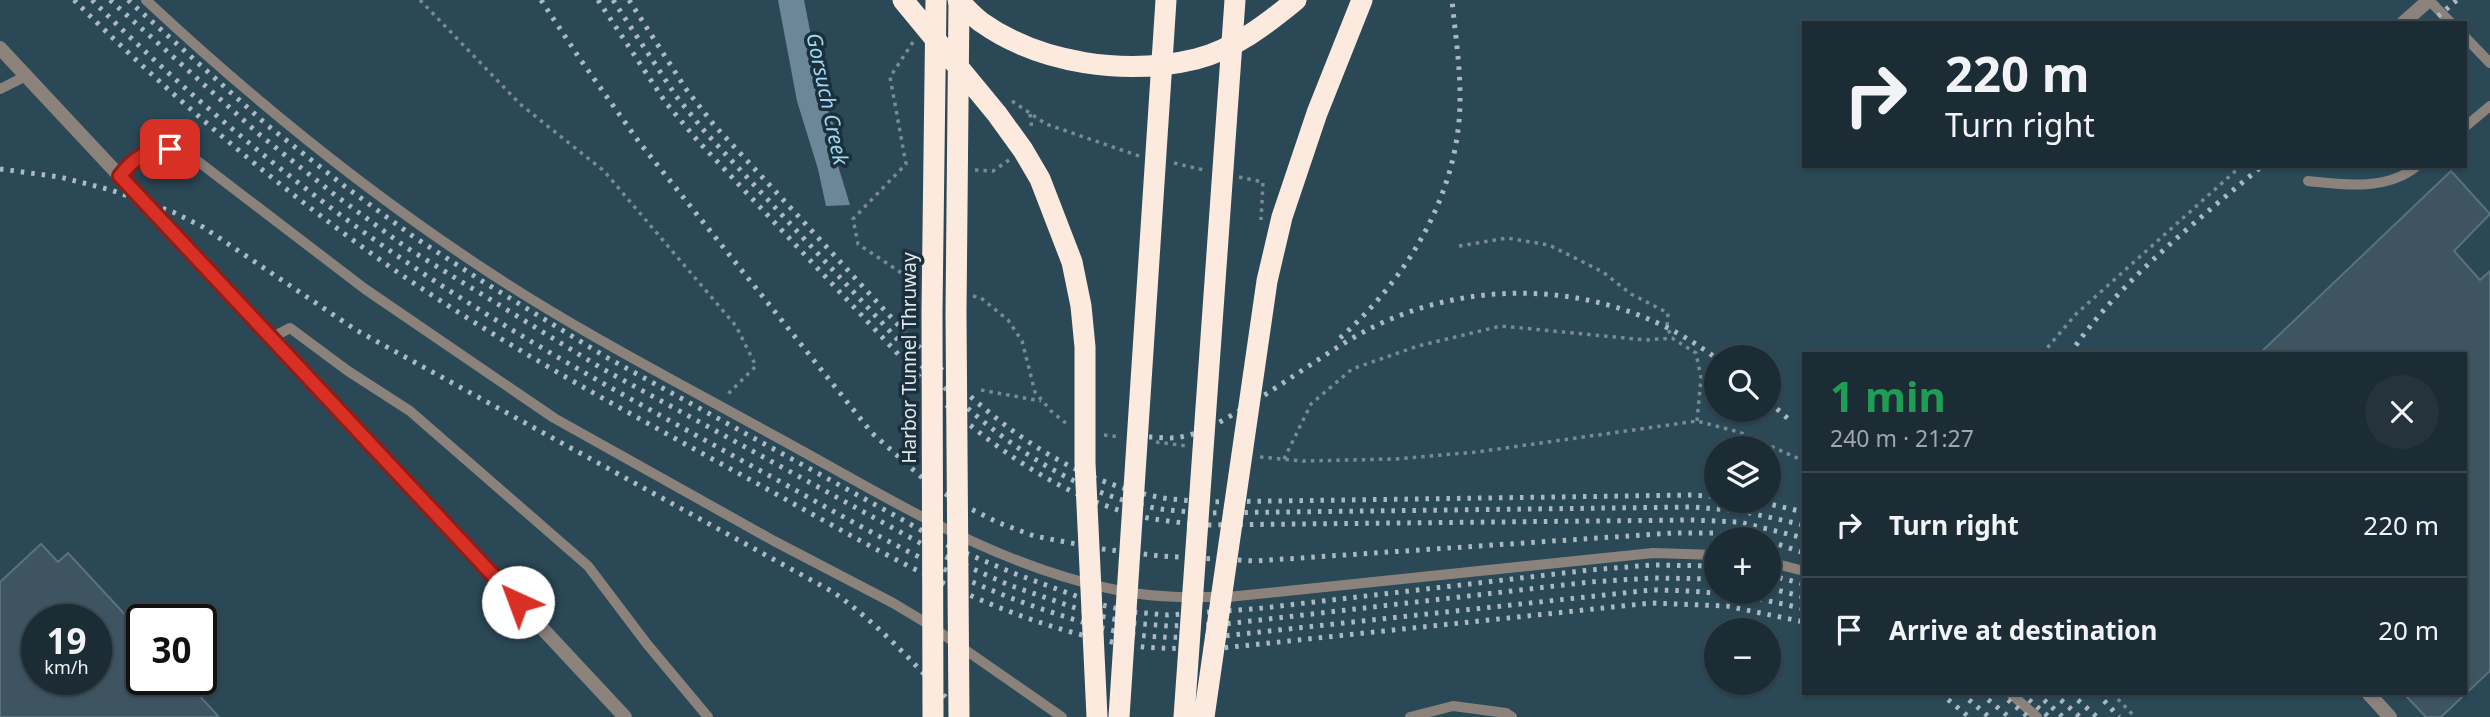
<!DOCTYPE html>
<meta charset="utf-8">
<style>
body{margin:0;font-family:"Noto Sans",sans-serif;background:#25343c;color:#f1f3f6;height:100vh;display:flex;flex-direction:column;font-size:26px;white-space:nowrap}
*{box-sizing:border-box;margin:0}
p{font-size:23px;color:#a0a7ac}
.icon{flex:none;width:38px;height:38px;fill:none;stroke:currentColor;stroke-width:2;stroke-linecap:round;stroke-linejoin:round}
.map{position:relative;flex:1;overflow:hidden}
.sheet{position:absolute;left:1802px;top:352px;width:665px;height:343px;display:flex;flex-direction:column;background:#1c2c34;border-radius:0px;box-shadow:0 2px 5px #0004,0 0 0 2px #3a484f}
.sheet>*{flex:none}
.hud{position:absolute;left:1802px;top:21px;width:665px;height:147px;border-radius:0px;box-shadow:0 2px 5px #0004,0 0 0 2px #3a484f;background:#1c2c34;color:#f1f3f6;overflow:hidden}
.buttons{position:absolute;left:1704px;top:345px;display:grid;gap:14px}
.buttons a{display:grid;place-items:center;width:77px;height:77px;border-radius:50%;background:#1c2c34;box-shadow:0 2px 5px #0004,0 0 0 2px #3a484f;font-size:35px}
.speed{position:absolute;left:21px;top:604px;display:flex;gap:14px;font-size:35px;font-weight:700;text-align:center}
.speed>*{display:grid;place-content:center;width:91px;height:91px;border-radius:50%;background:#1c2c34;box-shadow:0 2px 5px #0004,0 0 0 2px #3a484f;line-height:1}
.speed small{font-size:18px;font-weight:400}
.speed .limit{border:4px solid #111;border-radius:10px;background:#fff;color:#111}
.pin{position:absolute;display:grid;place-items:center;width:60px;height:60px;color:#fff;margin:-30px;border-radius:14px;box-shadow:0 4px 10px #0006}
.me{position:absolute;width:77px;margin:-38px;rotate:317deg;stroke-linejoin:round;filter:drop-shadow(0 0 5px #0008)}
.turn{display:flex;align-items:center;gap:24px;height:147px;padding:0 28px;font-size:32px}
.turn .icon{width:91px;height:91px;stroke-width:2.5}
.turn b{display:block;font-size:49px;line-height:60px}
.round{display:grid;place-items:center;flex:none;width:74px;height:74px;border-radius:37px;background:#25343c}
.head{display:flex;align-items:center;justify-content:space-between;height:119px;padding:0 28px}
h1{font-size:42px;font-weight:700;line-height:52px;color:#1e9e55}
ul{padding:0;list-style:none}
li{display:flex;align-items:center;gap:21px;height:105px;padding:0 28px;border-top:2px solid #3a484f}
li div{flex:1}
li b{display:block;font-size:26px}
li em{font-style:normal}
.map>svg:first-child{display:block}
.built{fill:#2b4856;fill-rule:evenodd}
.water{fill:#6c8898}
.building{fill:#3e5460;stroke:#5a717e;stroke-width:2;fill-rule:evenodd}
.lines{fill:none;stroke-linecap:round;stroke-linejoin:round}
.path{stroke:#798a94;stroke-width:3.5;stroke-dasharray:3.5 5;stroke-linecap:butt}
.lane{stroke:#8c827c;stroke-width:10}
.street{stroke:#8c827c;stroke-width:14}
.highway{stroke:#fdeade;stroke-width:21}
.rail{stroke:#aab9c2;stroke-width:5;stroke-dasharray:3.5 7;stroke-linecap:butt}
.highway-bridge{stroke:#fdeade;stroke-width:21}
.route-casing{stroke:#8d1f18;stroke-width:18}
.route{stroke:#d93025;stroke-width:12}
.labels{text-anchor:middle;stroke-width:7;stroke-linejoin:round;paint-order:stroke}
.street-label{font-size:19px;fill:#deeaf2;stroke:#1b303b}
.water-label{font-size:21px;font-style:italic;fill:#a0d7f5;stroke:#1b303b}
</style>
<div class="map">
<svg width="2490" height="717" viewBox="0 0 2490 717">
<rect width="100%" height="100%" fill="#253a46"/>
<path class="built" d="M0,0h2490v717h-2490zM1804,23h662v143h-662zM1804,354h662v339h-662zM1717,357h52v53h-52zM1717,448h52v52h-52zM1717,539h52v53h-52zM37,620h59v59h-59zM142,620h59v59h-59zM1717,630h52v52h-52z"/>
<path class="water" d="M778,0h26l19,97 11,29 2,33 14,46 -24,1 -8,-37 -21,-68z"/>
<path class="building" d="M2451,171l39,43 -36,37 26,29 10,-9v400l-49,46h-15l-23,-24h63v-339h-207z
M41,544l17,18 10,-9 74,80v46h42l35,38h-219v-135zM37,620h59v59h-59z"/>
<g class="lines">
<path class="path" d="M420,0l100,104 84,67 132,155 20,40 -29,29
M913,42l-23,35 16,87 -53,55 5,25 57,38
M1012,101l34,23 93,32
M1030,114l2,16
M1174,163l30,7
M975,170l18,1 16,-11
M1239,177l24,5 -2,38
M1459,246l48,-8 42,7 54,27 28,22 37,19 -1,14 5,11
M973,296l8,2 27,22 14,21 13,51 16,19 17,14
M2042,354l34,-40 165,-148
M981,390l60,11
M1104,435l17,2
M1156,442l31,4
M1260,457l43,4 92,-2 82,-7 220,-31 42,11 65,29
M1284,459l27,-55 41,-35 66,-23 83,-20 145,14 26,-2 24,15 5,25 -4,43
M2112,693l23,24"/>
<path class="lane" d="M146,0c106,99 219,191 341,271 91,60 188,110 284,163 115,62 231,138 362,159 32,5 63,4 95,4l425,-44 64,2
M2429,0l22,23
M2466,38l24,25
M0,89l26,-13
M2466,126l24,-20
M120,176c22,-28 37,-31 71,-20l174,133 189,129 220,123 119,62 35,21 134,93
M2308,181c36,4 79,10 109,-15
M271,338l19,-10 58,43 62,40 178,155 59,78 61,73
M1769,562l35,9
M2010,693l27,24
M1410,717l43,-11 53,7 6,4"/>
<path class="street" d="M2403,23l26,-23
M0,48l625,669
M2368,693l22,24"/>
<path class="highway" d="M958,0c7,7 15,16 23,22 59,42 145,54 215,37 37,-9 71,-35 100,-59"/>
<path class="rail" d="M74,0c97,97 207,190 319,269 113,78 234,143 354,209 121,66 243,143 381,167 31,5 63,3 94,3l429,-45 76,3 77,16
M92,0c93,93 202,185 310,259 112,77 230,141 348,206 99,54 196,114 304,148 25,8 50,17 77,21 30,5 61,3 92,2l428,-46c53,0 102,6 153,19
M110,0l150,135 75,60 72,53 194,120 343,188 65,29 87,30 35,8 37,3 57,-2 365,-42 62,-4 65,1
M128,0l139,125 76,60 71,52 68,44 124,76 288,158 55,31 64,27 85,31 34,8 36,3 86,-6 336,-39 62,-5 65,1
M541,0l39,59 59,83 233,291 55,49 34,22 36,18 37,14 69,13 57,7 95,5 418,-28h41l39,6
M598,0l68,103 32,38 246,262c59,52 126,98 204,115 17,3 36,5 53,7l491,-5 47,2 65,16
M613,0l63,96 30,37 192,207
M629,0l57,89 28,36c51,55 101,109 151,164 82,89 164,180 288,207 17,4 35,4 52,6l488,-7 24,2
M2430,23l27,-23
M0,169l60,8 51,13 62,22 30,15 153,103 477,262c50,35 90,81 131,125
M1340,338c69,-61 121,-148 120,-242 0,-32 -5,-64 -8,-96
M2070,354c46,-70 128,-134 192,-188
M914,358c67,67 141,129 236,149 17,4 36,4 53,6l490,-6 48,4 63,14
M1769,402l23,20
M1149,437c10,0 22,2 32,0 26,-5 49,-21 71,-34 32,-20 63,-42 94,-61 113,-70 265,-65 371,17
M1752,500l52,12
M1769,541l35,12
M1769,575l35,9
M1769,588l35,9
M1940,693l29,24
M1961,693l28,24
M1980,693l29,24
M2000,693l28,24
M2021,693l28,24
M2053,693l27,24
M2070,693l27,24
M2097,693l22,24
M2044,700l19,17"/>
<path class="highway-bridge" d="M903,0l94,114 26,36 17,29 32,83 9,44 4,41v116l12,254
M933,717l-1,-406 4,-311
M959,717l-3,-404 3,-313
M1119,717l47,-717
M1184,717l51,-717
M1204,717l63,-436 15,-64 35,-104 45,-113"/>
</g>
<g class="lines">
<g class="route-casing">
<path id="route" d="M170,149c-24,1 -36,9 -50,27l398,426"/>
</g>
<use href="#route" class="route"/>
</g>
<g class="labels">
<g class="street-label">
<text transform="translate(909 358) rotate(-90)" y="7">Harbor Tunnel Thruway</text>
</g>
<g class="water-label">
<text transform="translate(827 99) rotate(78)" y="7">Gorsuch Creek</text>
</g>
</g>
</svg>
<div class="buttons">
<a><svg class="icon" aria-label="search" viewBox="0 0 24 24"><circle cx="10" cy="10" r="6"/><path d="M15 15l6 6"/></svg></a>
<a><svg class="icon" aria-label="layers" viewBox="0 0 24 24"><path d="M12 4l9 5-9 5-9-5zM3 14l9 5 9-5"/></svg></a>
<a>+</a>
<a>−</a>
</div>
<div class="speed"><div>19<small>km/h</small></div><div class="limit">30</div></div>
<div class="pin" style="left:170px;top:149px;background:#d93025"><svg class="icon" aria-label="arrive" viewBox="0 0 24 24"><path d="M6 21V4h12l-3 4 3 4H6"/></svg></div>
<svg class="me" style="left:518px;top:602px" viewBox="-20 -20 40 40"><circle r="19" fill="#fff"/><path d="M0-13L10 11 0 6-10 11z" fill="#d93025"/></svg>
<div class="hud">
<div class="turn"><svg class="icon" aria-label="right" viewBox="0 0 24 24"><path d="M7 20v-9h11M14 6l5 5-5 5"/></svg><div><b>220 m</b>Turn right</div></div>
</div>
<section class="sheet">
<div class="head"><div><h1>1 min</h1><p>240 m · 21:27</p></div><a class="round"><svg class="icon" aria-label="close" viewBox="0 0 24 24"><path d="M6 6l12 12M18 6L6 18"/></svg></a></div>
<ul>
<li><svg class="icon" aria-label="right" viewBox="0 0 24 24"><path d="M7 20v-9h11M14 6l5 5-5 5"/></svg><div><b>Turn right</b></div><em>220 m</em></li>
<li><svg class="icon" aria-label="arrive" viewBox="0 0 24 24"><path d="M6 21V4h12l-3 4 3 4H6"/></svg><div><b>Arrive at destination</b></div><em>20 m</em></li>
</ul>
</section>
</div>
